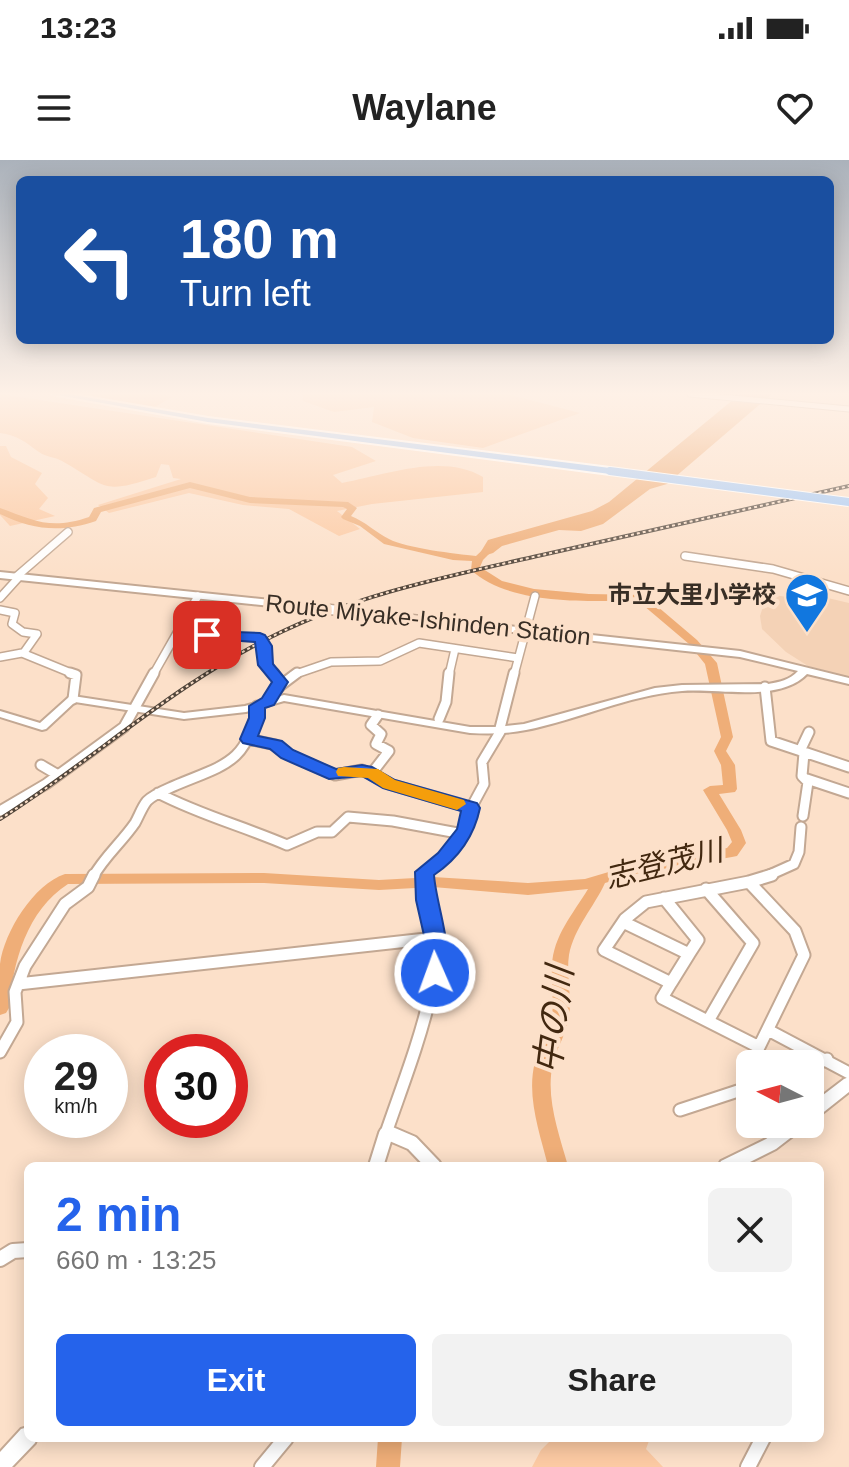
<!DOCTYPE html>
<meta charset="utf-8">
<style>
body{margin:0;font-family:Arial,"Noto Sans JP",sans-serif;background:#f2f2f2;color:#222;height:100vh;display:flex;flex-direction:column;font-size:30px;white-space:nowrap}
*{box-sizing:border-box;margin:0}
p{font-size:26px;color:#767676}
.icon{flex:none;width:44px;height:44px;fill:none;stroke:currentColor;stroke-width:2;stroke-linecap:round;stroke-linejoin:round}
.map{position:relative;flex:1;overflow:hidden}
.details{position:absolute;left:24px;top:1002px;width:800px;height:280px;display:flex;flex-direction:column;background:#fff;border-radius:12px;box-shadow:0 4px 20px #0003}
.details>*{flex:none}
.guide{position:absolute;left:16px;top:16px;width:818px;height:168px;border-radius:12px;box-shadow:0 4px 20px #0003;background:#1a4fa0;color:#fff;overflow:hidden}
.needle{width:52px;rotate:276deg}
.controls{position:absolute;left:736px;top:890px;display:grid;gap:16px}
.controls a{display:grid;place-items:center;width:88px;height:88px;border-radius:12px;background:#fff;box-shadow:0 4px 20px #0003;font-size:40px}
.speed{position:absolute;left:24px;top:874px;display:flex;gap:16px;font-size:40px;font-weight:700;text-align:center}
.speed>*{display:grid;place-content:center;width:104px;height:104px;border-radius:50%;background:#fff;box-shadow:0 4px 20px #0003;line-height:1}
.speed small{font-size:20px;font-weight:400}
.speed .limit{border:12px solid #d22;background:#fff;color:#111}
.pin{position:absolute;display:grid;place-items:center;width:68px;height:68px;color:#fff;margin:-34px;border-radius:16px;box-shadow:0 4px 12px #0006}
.me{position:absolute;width:88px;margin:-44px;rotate:358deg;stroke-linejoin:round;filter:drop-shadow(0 0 6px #0008)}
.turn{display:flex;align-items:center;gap:28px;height:168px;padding:0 32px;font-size:36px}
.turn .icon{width:104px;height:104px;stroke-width:2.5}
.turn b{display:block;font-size:56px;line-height:68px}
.round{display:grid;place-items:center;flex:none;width:84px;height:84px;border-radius:12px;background:#f2f2f2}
.head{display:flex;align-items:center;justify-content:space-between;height:136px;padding:0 32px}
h1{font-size:48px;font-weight:800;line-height:60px;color:#2563eb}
.primary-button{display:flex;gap:16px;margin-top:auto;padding:16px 32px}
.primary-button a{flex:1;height:92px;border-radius:12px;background:#2563eb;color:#fff;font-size:32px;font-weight:800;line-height:92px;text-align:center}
.primary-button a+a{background:#f2f2f2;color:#222}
.status{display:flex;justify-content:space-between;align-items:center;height:56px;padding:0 40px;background:#fff;direction:ltr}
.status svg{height:22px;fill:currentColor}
header{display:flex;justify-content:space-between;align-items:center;height:104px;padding:0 32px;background:#fff;font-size:36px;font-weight:800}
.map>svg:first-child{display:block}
.built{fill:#f4d2b6}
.green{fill:#fccaa3}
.water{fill:#efae78}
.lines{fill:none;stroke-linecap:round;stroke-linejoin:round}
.river{fill:#efae78;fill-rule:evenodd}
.minor-far4-casing{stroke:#c3a893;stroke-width:7}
.minor-far3-casing{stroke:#c3a893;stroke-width:10}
.minor-far2-casing{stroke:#c3a893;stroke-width:13}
.minor-far1-casing{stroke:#c3a893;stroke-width:15}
.minor-casing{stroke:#c3a893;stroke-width:18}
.tertiary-casing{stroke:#c3a893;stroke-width:4}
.secondary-casing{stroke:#c3a893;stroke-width:4}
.trunk-casing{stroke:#fff;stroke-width:4}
.minor-far4{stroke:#fff;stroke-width:5}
.minor-far3{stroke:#fff;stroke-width:7}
.minor-far2{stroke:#fff;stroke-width:9}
.minor-far1{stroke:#fff;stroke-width:11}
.minor{stroke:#fff;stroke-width:14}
.tertiary{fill:#fff;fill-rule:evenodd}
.secondary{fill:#fff;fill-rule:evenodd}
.trunk{fill:#a4caf8;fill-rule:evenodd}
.rail-casing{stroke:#52463b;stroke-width:4}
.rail{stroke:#fce0c9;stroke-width:2;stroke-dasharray:3;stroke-linecap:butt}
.secondary-bridge-casing{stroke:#c3a893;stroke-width:12;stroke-linecap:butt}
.trunk-bridge-casing{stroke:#fff;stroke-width:10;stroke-linecap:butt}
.secondary-bridge{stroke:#fff;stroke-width:9}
.trunk-bridge{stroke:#a4caf8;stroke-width:8}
.route{fill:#2563eb;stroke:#184099;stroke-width:2}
.slow{fill:#f59e0b}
.labels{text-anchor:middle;stroke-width:8;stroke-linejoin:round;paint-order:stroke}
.far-poi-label{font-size:24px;font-weight:bold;fill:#382e25;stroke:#fce0c9;text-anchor:end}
.far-street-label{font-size:24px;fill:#382e25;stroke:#fce0c9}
.water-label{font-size:30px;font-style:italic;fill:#422810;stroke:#fce0c9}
.near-water-label{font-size:36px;font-style:italic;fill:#422810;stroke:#fce0c9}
</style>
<div class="status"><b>13:23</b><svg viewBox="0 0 49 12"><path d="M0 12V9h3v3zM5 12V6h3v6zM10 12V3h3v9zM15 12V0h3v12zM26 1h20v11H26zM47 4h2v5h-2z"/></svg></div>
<header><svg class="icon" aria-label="menu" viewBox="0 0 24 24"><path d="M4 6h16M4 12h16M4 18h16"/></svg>Waylane<svg class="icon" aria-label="heart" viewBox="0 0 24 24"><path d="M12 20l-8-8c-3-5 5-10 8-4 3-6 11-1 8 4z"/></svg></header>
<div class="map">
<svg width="849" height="1307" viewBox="0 0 849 1307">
<rect width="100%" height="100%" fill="#fce0c9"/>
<path class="built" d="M798,431l51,12v74l-41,-11 -22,-14 -24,-23 -2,-13 7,-22 27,4z"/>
<path class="green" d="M0,234l352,53 24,14 -43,14 9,8c44,-8 100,-30 141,-6v15l-111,12 -35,7 23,18 -21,7 -50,-27 -46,-4 -54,-12 -80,20 -11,-8 83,-26 -8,-1 -4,-13 -8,-1 -5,13c-55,18 -48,10 -94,-16 -7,-4 -16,-4 -23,-9 -14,-10 -22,-17 -39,-19z
M74,234h89l9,3 -19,11z
M303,234h204l73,19 -97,35 -70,-10 -41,-16 2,-15 -40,5 -31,-11z
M0,286h6l5,11 31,16 -7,11 13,14 -9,11 16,7 -45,10 -10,-11z
M553,1278h97l-4,11 17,18h-131l9,-17z"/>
<path class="water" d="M740,234h32l-105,90 -17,5 -47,35 -22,7 -22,-1 -57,16 -9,7 -16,5 11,-18 104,-29 17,-9z"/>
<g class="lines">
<path class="river" d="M190,322l60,15 98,5 9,6 -6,8c15,6 24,16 38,23 17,9 67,15 87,17l15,-14h6l2,2 -16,16 -3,7 22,14 32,8 55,5 55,1 53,45 20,23 16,74 -7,14 9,14 2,24 -2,3 -16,2 22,36 5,13 -9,13 -5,1 -93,16 -34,10c-11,24 -31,45 -36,72 -3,20 3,41 0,61 -2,17 -12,31 -16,47 -8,34 6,71 15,103h-20c-8,-32 -22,-70 -13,-104 4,-15 15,-29 17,-46 2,-16 -1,-33 0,-50 1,-30 21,-52 36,-77l-60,6 -95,-8 -54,3 -115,-7 -196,1c-41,26 -55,78 -59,124l-3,5 -6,2c0,-17 0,-35 0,-51 4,-32 34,-80 65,-90l199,-1 115,7 54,-3 95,6 57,-4 54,-16 88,-15 5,-6 -5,-12 -24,-40 7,-4 13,-1 -2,-20 -7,-14 7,-14 -16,-73 -16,-20 -52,-44c-11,-1 -21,1 -32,1 -42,0 -101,-1 -134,-31l1,-9 -19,-1 -69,-16 -24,-18 -17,-7 -2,-2 6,-8 -4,-2 -93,-4 -60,-15 -89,24 -5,9c-35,12 -63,9 -96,-7v-6c35,13 51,22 89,9l5,-9z
M378,1278h24l-2,29h-24z"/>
<g class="minor-far4-casing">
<path id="minor-far4" d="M690,234l159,15"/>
</g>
<g class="minor-far3-casing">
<path id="minor-far3" d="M685,396l88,13 76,22
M16,417l52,-45
M0,438l19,-21
M0,450l15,3 -3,11 11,8 14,2 -12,17
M177,474l83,4 5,8 -1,15 11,14
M0,497l22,-4 54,22
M153,515l45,-79
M293,515l38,-13 49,-1 39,-18 99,15
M449,515l6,-26
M514,515l21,-79"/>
</g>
<g class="minor-far2-casing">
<path id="minor-far2" d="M70,513l6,2 -3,24
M274,513l6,9
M765,527l6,54 78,26
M268,541l13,-16 16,-12
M439,559l7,-17 3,-29
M499,572l15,-59
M248,579l28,6 11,9 48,21 27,-5 27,14 82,24
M800,591l9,-19
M41,605l17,10
M372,613l17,-22 -13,-7 5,-10 -10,-9 7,-10
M807,619l42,14
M158,633c42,22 85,33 129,52l30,-13h15l16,-15 45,4 70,13
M0,651l46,-27 78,-57 30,-54
M803,656l5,-34 -6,-6 2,-23
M93,717c11,-20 29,-35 42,-54 4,-7 7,-16 12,-22 7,-7 18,-11 27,-15 49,-21 74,-22 83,-80
M425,717v-5l20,-14 21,-28 5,-22 13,-24 -2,-22 18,-30
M765,717l29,-13 5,-12 2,-25"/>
</g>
<g class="minor-far1-casing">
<path id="minor-far1" d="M749,722l46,49 9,24 -45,92 -97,-49 9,-15 -67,-33 21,-31 21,-17z
M749,722l23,-7
M706,729l47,54 -45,78
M623,762l66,32 9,-14 -34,-42
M671,823l18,-29
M18,824l417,-46
M768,870l81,43
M0,892l17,-30 -2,-30 10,-26 40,-62 23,-17 6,-12
M810,907l17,-8
M680,950l70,-23
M388,973l8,3
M385,976c16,-47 34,-92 45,-140 3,-13 8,-28 8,-42 0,-26 -12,-52 -13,-79"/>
</g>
<g class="minor-casing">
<path id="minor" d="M391,974l21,9 22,23
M376,1006l10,-32
M0,1099l13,-8 15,-1
M262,1307l24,-29
M748,1307l15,-29"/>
</g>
<g class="tertiary-casing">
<path id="tertiary" d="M849,917v15l-34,27 -5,2v-16l34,-26z
M785,964h19l-2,5 -26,20 -34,17h-24l3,-5 45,-22z
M28,1267v11h9l-2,5 -23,24h-12v-15l21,-23z"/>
</g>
<g class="secondary-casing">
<path id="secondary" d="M0,412l299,31 5,3 -5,3 -299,-31z
M361,450l379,41 109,27v6l-42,-10c-28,29 -88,14 -125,17 -54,4 -104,29 -156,39 -19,4 -37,4 -56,3l-186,-32 -38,11 -62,7 -109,-17 -29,27 -4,1 -42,-13v-6l40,12 29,-26 4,-1 111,17 61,-7 39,-11 186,32h27l27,-3 131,-36 27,-3 86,-1c11,-2 22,-4 30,-13l-58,-14 -382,-42v-4z"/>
</g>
<g class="trunk-casing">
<path id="trunk" d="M52,234h16l140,24 402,50 4,3 -4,3 -402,-52z"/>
</g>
<use href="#minor-far4" class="minor-far4"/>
<use href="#minor-far3" class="minor-far3"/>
<use href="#minor-far2" class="minor-far2"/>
<use href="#minor-far1" class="minor-far1"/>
<use href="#minor" class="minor"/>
<use href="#tertiary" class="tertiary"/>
<use href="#secondary" class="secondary"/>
<use href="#trunk" class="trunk"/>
<g class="rail-casing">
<path id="rail" d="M0,659c92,-58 173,-134 271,-182 85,-43 179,-61 271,-82 102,-23 205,-46 307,-69"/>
</g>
<use href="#rail" class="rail"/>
<g class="secondary-bridge-casing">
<path id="secondary-bridge" d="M299,446l62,7"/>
</g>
<g class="trunk-bridge-casing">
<path id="trunk-bridge" d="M610,311l239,31"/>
</g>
<use href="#secondary-bridge" class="secondary-bridge"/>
<use href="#trunk-bridge" class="trunk-bridge"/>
</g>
<linearGradient id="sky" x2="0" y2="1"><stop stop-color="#abb2bb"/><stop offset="0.56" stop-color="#fef1e7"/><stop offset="1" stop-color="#fef1e7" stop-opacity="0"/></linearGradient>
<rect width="849" height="417" fill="url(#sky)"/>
<path class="route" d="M207,471l53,2 5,2 7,11 1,18 15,18 -14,23 -9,3v10l-7,18 24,5 11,9 43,19 26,-4 10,2 23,13 82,23 3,5c-6,29 -21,50 -46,67 2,30 22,79 9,104l-8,3 -7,-3 -3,-6 3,-20 -12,-53 -1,-28 23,-19 19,-24 4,-18 -78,-23 -21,-12 -33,3 -48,-21 -11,-9 -27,-6 -3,-4 9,-21v-12l13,-8 10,-16 -14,-17 -3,-23 -53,-4v-6z"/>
<path class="slow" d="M344,607l34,2 17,11 69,20 2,4 -9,6 -74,-22 -15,-10 -30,-2 -2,-4 2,-4z"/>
<defs>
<g id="school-pin" transform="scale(2.3)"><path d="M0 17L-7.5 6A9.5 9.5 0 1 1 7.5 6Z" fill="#1177df" stroke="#fce0c9"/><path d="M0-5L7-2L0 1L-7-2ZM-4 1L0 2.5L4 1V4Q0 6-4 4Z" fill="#fff"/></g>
</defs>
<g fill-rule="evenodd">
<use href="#school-pin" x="807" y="435"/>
</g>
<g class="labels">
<g class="far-poi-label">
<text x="776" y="443">市立大里小学校</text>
</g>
<g class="far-street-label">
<text transform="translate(428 460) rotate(6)" y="8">Route Miyake-Ishinden Station</text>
</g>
<g class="water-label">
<text transform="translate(664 704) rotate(-14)" y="10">志登茂川</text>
</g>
<g class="near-water-label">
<text transform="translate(553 860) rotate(-83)" y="13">中の川</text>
</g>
</g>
</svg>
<div class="controls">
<a><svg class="needle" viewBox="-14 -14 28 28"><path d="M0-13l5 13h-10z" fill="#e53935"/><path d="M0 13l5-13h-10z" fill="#767676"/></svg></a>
</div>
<div class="speed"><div>29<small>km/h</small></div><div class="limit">30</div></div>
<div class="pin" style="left:207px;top:475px;background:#d93025"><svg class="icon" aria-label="arrive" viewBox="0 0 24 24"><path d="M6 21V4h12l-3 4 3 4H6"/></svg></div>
<svg class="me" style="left:435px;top:813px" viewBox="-20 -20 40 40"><circle r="17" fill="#2563eb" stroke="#fff" stroke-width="3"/><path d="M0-11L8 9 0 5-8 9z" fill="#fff"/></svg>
<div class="guide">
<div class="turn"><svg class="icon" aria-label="left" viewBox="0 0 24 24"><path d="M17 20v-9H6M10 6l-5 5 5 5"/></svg><div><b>180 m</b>Turn left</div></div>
</div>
<section class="details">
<div class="head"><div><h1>2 min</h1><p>660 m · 13:25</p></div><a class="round"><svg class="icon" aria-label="close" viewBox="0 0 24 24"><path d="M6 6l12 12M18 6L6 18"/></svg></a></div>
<div class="primary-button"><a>Exit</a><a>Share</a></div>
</section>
</div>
